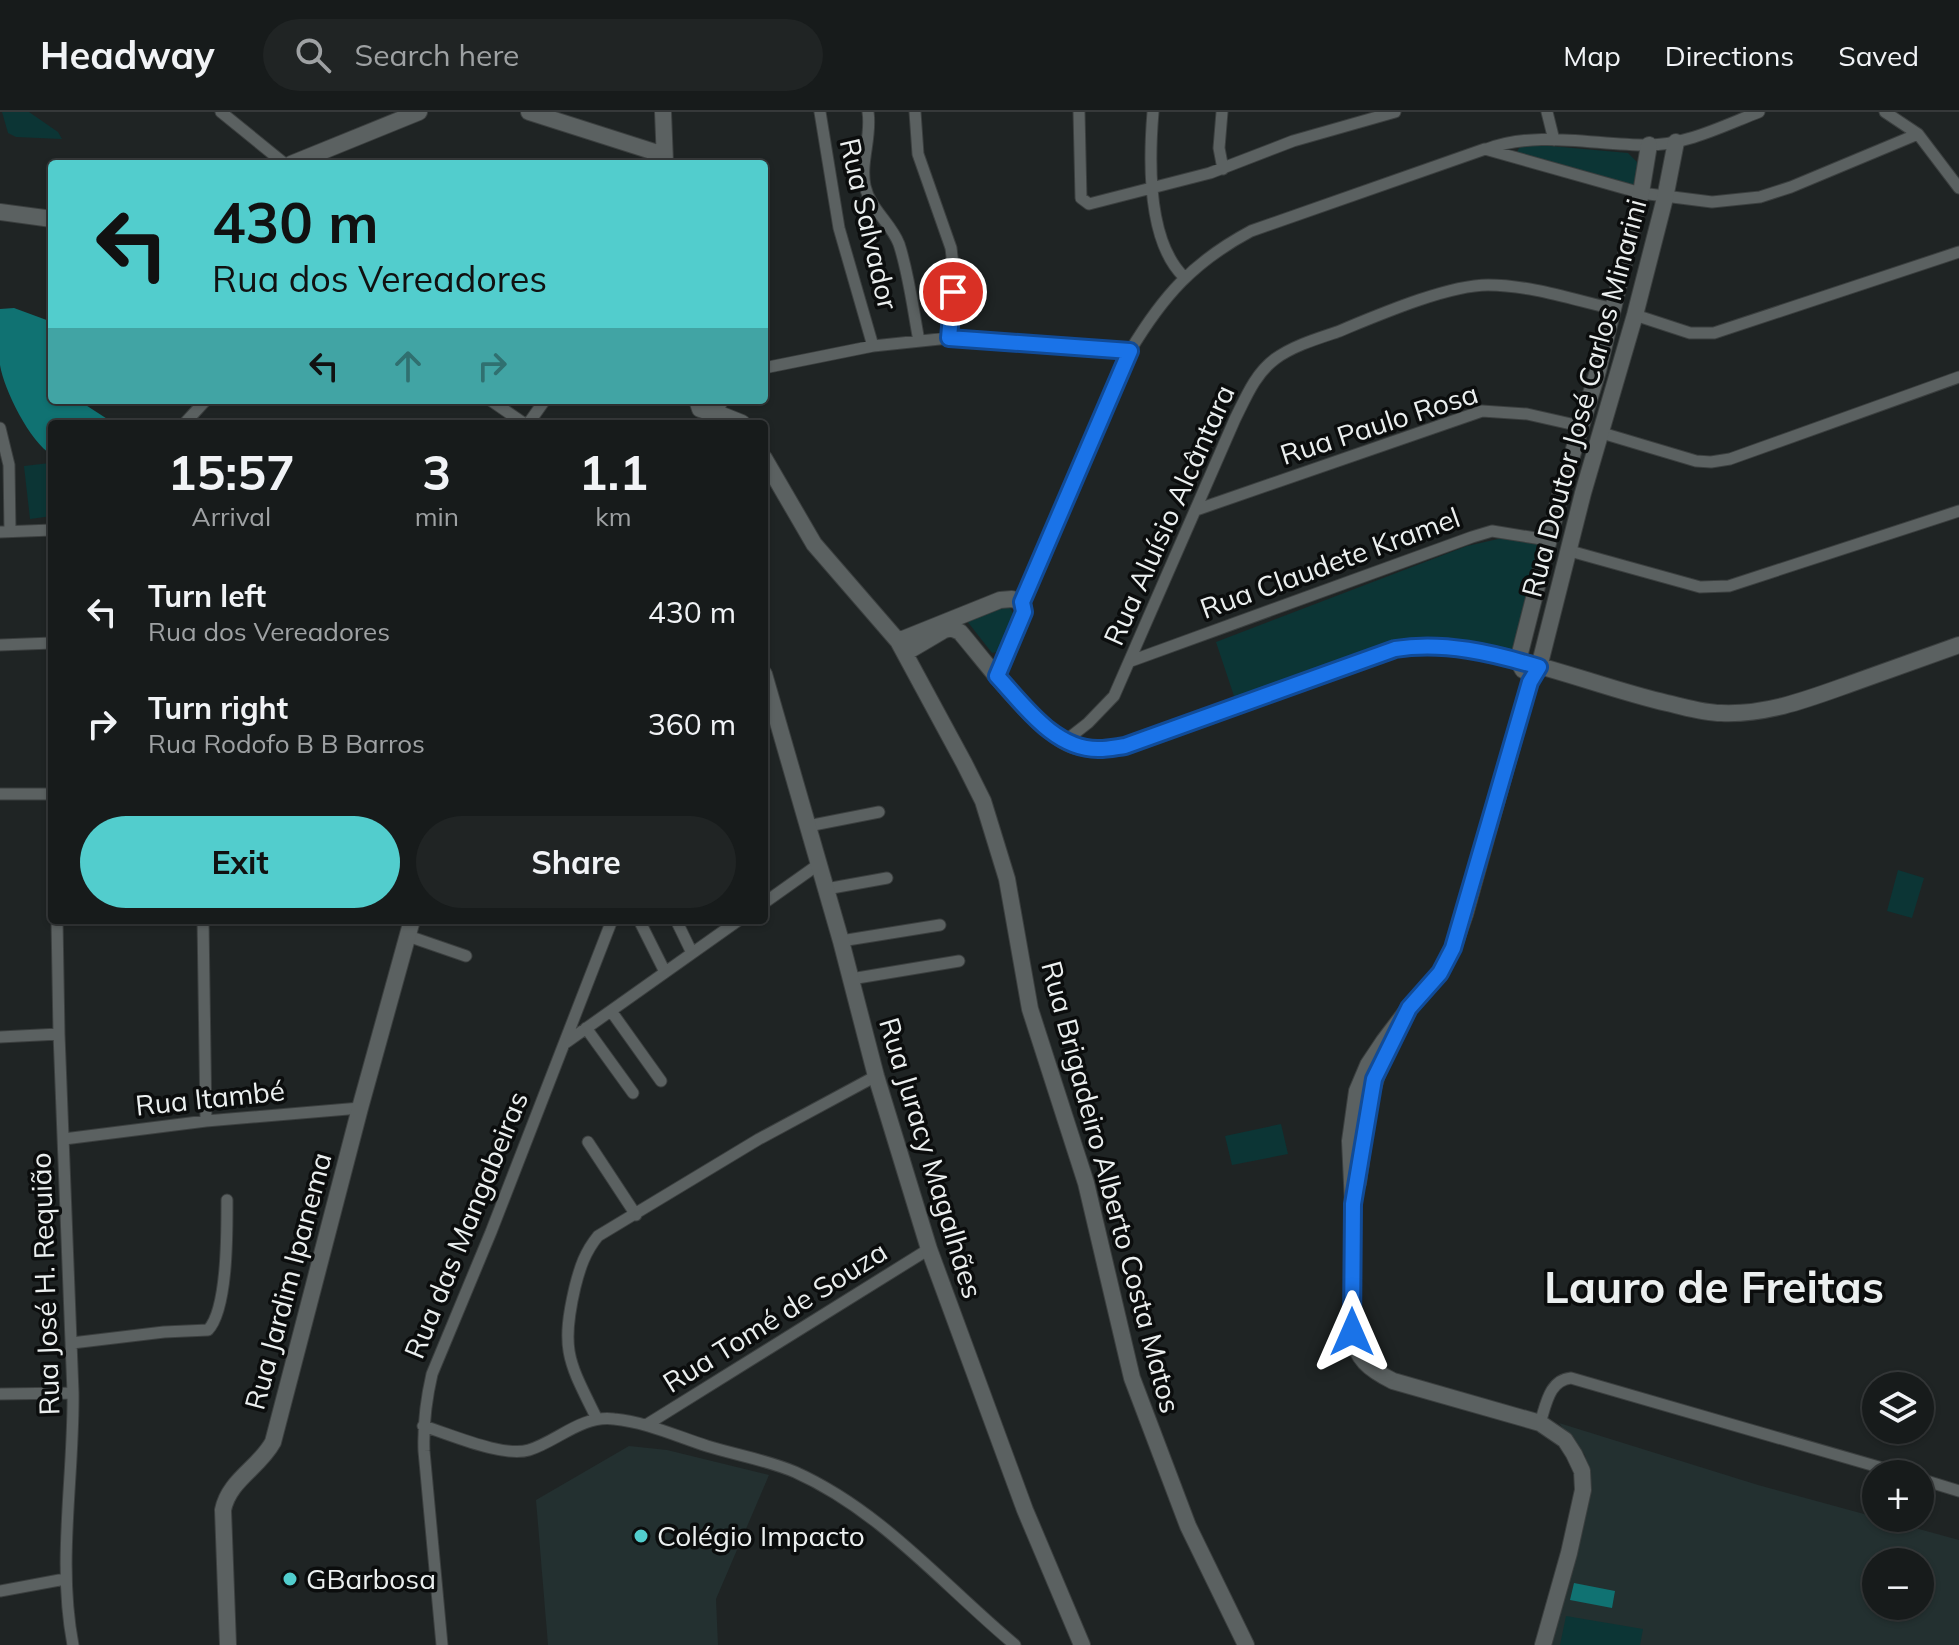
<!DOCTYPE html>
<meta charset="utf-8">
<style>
body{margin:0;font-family:Mulish,sans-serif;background:#202424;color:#f1f3f6;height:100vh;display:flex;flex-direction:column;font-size:30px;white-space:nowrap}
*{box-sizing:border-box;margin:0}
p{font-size:26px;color:#9ea1a3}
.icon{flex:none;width:44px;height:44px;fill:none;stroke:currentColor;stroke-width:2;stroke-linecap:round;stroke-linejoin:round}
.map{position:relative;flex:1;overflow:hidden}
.drawer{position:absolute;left:48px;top:308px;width:720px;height:504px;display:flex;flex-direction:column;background:#171b1b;border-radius:8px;box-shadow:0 2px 6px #0004,0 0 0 2px #36393a}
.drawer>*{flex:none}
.top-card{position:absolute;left:48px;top:48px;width:720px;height:244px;border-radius:8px;box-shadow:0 2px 6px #0004,0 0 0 2px #36393a;background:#52cdcd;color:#111;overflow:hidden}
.controls{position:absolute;left:1862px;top:1260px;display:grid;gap:16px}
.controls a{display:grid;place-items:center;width:72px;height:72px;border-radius:50%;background:#171b1b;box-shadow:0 2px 6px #0004,0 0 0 2px #36393a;font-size:40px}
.pin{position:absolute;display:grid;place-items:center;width:68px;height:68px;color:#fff;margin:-34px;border:4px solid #fff;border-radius:50%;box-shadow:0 2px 8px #0007}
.me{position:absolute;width:88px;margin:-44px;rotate:0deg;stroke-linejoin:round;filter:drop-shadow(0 0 6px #0008)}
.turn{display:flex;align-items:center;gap:28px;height:168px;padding:0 32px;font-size:36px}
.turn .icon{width:104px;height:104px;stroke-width:2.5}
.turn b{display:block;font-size:56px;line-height:68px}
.lanes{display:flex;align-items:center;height:76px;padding:0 32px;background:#0003;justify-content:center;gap:40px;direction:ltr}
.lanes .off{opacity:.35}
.eta{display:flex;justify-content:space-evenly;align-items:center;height:136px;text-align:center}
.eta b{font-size:48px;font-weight:700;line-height:56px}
.button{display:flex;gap:16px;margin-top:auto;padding:16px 32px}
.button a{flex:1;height:92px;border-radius:48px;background:#52cdcd;color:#111;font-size:32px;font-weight:700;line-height:92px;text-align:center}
.button a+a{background:#202424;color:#f1f3f6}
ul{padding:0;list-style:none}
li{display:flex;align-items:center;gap:24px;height:112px;padding:0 32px}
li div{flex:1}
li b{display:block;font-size:30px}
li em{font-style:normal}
header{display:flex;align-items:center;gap:48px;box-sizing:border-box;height:112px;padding:0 40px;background:#171b1b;border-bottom:2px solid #36393a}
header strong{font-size:38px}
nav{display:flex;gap:44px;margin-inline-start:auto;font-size:28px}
.search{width:560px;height:72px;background:#202424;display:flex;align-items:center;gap:20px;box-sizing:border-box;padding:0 28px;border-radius:44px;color:#9ea1a3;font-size:30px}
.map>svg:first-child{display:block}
.built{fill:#233030;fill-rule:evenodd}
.green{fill:#0c3535}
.water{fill:#107272}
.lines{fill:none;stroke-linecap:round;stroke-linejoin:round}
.street-casing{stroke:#3b3f3f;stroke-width:13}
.secondary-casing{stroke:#3b3f3f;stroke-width:18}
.street{stroke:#5b6161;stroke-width:11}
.secondary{stroke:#5b6161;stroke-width:16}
.route-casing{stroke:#114b97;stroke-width:20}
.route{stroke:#1a73e8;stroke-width:14}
.poi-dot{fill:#52cdcd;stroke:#0b0d0d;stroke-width:3}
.labels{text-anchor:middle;stroke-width:7;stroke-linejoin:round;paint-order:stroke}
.street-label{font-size:28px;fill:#ebefef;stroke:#0b0d0d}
.poi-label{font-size:28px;fill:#ebefef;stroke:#0b0d0d;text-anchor:start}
.town-label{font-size:44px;font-weight:bold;fill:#ebefef;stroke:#0b0d0d}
</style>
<header>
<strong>Headway</strong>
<div class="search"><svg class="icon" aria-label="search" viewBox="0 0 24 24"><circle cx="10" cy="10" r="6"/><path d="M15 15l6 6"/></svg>Search here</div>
<nav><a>Map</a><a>Directions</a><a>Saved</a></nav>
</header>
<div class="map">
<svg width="1959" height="1533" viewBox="0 0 1959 1533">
<rect width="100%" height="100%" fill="#1f2424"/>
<path class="built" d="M1559,1311l199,62 201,55v105h-410l39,-173 -3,-17zM1876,1450h44v44h-44z
M629,1334l38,4 102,25 -53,124 2,46h-170l-12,-145z"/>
<path class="green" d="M2,0h27l29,20 4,7 -46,-2 -8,-4z
M1528,32l100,9 13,13 -2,22 -123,-34 3,-6z
M50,351l2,53 -22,3 -6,-53z
M1507,425l41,1 -32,116 -90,-15 -191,60 -19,-57 251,-96z
M1008,493l7,11 -18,36 -5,1 -25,-32z
M1898,758l26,8 -12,40 -25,-7z
M1281,1012l7,30 -56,11 -7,-29z
M1566,1504l77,13 -3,16h-80z"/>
<path class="water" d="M14,196l38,14v78h26l37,24h-63v31c-22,-13 -48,-65 -52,-90 0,-18 0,-38 0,-56z
M1574,1471l41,8 -3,17 -42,-8z"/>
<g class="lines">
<g class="street-casing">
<path id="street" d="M221,0l64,52
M820,0l19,116 34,118
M868,0c4,25 -8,49 -3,74 5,23 26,37 34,58 10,31 14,65 20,97
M915,0l3,42 33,94 3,26 -5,64
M1079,0l2,86 8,6 121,-31 83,-32 102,-29
M1153,0c-4,48 -6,129 31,165
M1222,0l-3,36 4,21
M1547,0l7,28
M1885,0l33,22 41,54
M1487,37c51,-19 107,-4 160,-4 39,0 76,-19 112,-33
M1635,203l55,18h24l245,-81
M764,256l109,-22 76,-8 181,13
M490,288l35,24
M184,312l22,-24
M528,312l17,-24
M0,316l9,37 1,66
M1602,321l94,28 15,1 19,-3 229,-82
M1196,398l286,-99 45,3 53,12
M0,420l52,-2
M1570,439l130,36 29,-1 230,-75
M1022,490l108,-251c33,-55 63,-89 121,-120l234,-82 156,44 71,9 48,-5 31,-10 127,-53
M0,533l52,-2
M1131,549l341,-124 20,-6 56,9
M1065,629l23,-18 26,-27 121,-277c11,-22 20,-45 40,-60 18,-13 41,-20 62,-27 39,-16 110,-47 151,-47 42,0 86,15 126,24
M0,682h52
M808,714l71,-14
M826,777l61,-11
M764,791l55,-39
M57,808l2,114 14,359c1,84 -16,169 0,252
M203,808l3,201
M639,808l26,52
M676,808l16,33
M408,824l58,20
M841,829l99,-16
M851,867l108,-18
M611,899l50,70
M586,916l47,65
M0,925l59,-3
M564,932l175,-124
M64,1027l142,-18 154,-13
M588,1030l48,73
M72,1231l92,-11 44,-2c20,-21 19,-100 19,-130
M0,1282l73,-1
M597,1307c-28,-57 -37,-68 -22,-132 5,-20 10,-35 23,-51l161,-97 117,-63
M1540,1311c6,-18 9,-43 31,-45l332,96
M646,1313l283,-176
M423,1314c27,8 80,32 106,24 29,-9 52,-35 85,-31 32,3 62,17 93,27 29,9 60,14 88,26 87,39 148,113 220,173
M1920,1367l39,12
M0,1479l65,-12
M442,1533l-18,-194c-1,-27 2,-51 8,-77l59,-142 121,-312"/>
</g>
<g class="secondary-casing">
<path id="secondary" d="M529,0l135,43
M663,0l2,50
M291,52l128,-52
M0,100l52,7
M697,288l3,9 9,3 7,-3 4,-9
M712,299l30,12
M764,346l50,86 84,97 66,122 19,38 24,78 23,130 56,174 46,195 56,148 58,119
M898,529l102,-41 12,-1 10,3 2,10 -27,64
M905,541l39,-23 7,-2 9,4c28,33 67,87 104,109 19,11 41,8 61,5l270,-97c86,-14 188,35 272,54 18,4 36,10 54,10 46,2 87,-14 129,-29 37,-13 73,-26 109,-39
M1523,558l-5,-9 44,-173 36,-117 43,-178 8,-48
M764,562l77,267 35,135 53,173 96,261 57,135
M1358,1071l11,-81 12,-41
M228,1533l-5,-135c6,-30 36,-42 50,-68l87,-334 52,-188
M1543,1533l26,-92 14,-63 -1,-19 -8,-17 -9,-14 -25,-17 -147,-42c-24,-12 -37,-22 -41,-49l1,-128 -3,-63 7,-50 11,-26 16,-24 25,-33 31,-35 13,-25 12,-34 65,-232 9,-15 44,-174 52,-178 30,-117 11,-56"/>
</g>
<use href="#street" class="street"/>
<use href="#secondary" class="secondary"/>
</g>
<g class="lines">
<g class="route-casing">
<path id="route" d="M953,180l-4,46 181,13 -108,251 2,10 -27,64c27,29 58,74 102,73 9,0 18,-2 26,-3l270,-97c48,-8 98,4 144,18l-9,15 -77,266 -13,25 -31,35 -35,71 -21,125 -1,128"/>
</g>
<use href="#route" class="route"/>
</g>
<g class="poi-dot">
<circle cx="641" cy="1424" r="8"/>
<circle cx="290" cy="1467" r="8"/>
</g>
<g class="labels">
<g class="street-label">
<text transform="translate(869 112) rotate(77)" y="10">Rua Salvador</text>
<text transform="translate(1584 286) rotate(-75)" y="10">Rua Doutor José Carlos Minarini</text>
<text transform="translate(1379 312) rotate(-18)" y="10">Rua Paulo Rosa</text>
<text transform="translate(1169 403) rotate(-66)" y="10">Rua Aluísio Alcântara</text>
<text transform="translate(1330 451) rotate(-20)" y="10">Rua Claudete Kramel</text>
<text transform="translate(210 986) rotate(-6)" y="10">Rua Itambé</text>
<text transform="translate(931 1046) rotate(73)" y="10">Rua Juracy Magalhães</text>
<text transform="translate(1111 1075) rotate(75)" y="10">Rua Brigadeiro Alberto Costa Matos</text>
<text transform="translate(466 1113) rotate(-68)" y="10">Rua das Mangabeiras</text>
<text transform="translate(288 1169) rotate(-75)" y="10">Rua Jardim Ipanema</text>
<text transform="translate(45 1172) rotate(-92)" y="10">Rua José H. Requião</text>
<text transform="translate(775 1205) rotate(-32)" y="10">Rua Tomé de Souza</text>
</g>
<g class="poi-label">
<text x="657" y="1434">Colégio Impacto</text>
<text x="306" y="1477">GBarbosa</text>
</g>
<g class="town-label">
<text x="1714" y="1191">Lauro de Freitas</text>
</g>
</g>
</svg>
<div class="controls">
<a><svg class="icon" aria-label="layers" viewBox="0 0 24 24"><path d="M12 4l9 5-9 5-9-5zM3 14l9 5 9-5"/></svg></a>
<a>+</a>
<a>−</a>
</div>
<div class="pin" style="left:953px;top:180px;background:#d93025"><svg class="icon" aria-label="arrive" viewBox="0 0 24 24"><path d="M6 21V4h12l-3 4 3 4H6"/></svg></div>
<svg class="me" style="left:1352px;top:1220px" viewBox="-20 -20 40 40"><path d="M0-17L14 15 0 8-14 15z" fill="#1a73e8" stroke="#fff" stroke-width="4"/></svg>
<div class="top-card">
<div class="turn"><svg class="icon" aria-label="left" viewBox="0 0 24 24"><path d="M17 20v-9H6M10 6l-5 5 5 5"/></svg><div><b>430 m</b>Rua dos Vereadores</div></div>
<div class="lanes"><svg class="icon" aria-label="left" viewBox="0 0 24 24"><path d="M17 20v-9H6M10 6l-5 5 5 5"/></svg><svg class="icon off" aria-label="ahead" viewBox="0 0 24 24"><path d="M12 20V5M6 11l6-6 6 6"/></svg><svg class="icon off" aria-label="right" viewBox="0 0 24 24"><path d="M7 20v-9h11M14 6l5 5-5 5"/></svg></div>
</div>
<section class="drawer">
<div class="eta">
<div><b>15:57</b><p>Arrival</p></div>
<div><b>3</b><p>min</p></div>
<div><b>1.1</b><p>km</p></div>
</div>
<ul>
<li><svg class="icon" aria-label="left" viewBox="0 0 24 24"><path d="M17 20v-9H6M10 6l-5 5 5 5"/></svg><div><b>Turn left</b><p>Rua dos Vereadores</p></div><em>430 m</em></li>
<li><svg class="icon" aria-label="right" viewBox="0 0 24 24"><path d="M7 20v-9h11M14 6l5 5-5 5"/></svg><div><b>Turn right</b><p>Rua Rodofo B B Barros</p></div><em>360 m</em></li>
</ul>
<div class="button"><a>Exit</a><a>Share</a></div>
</section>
</div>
